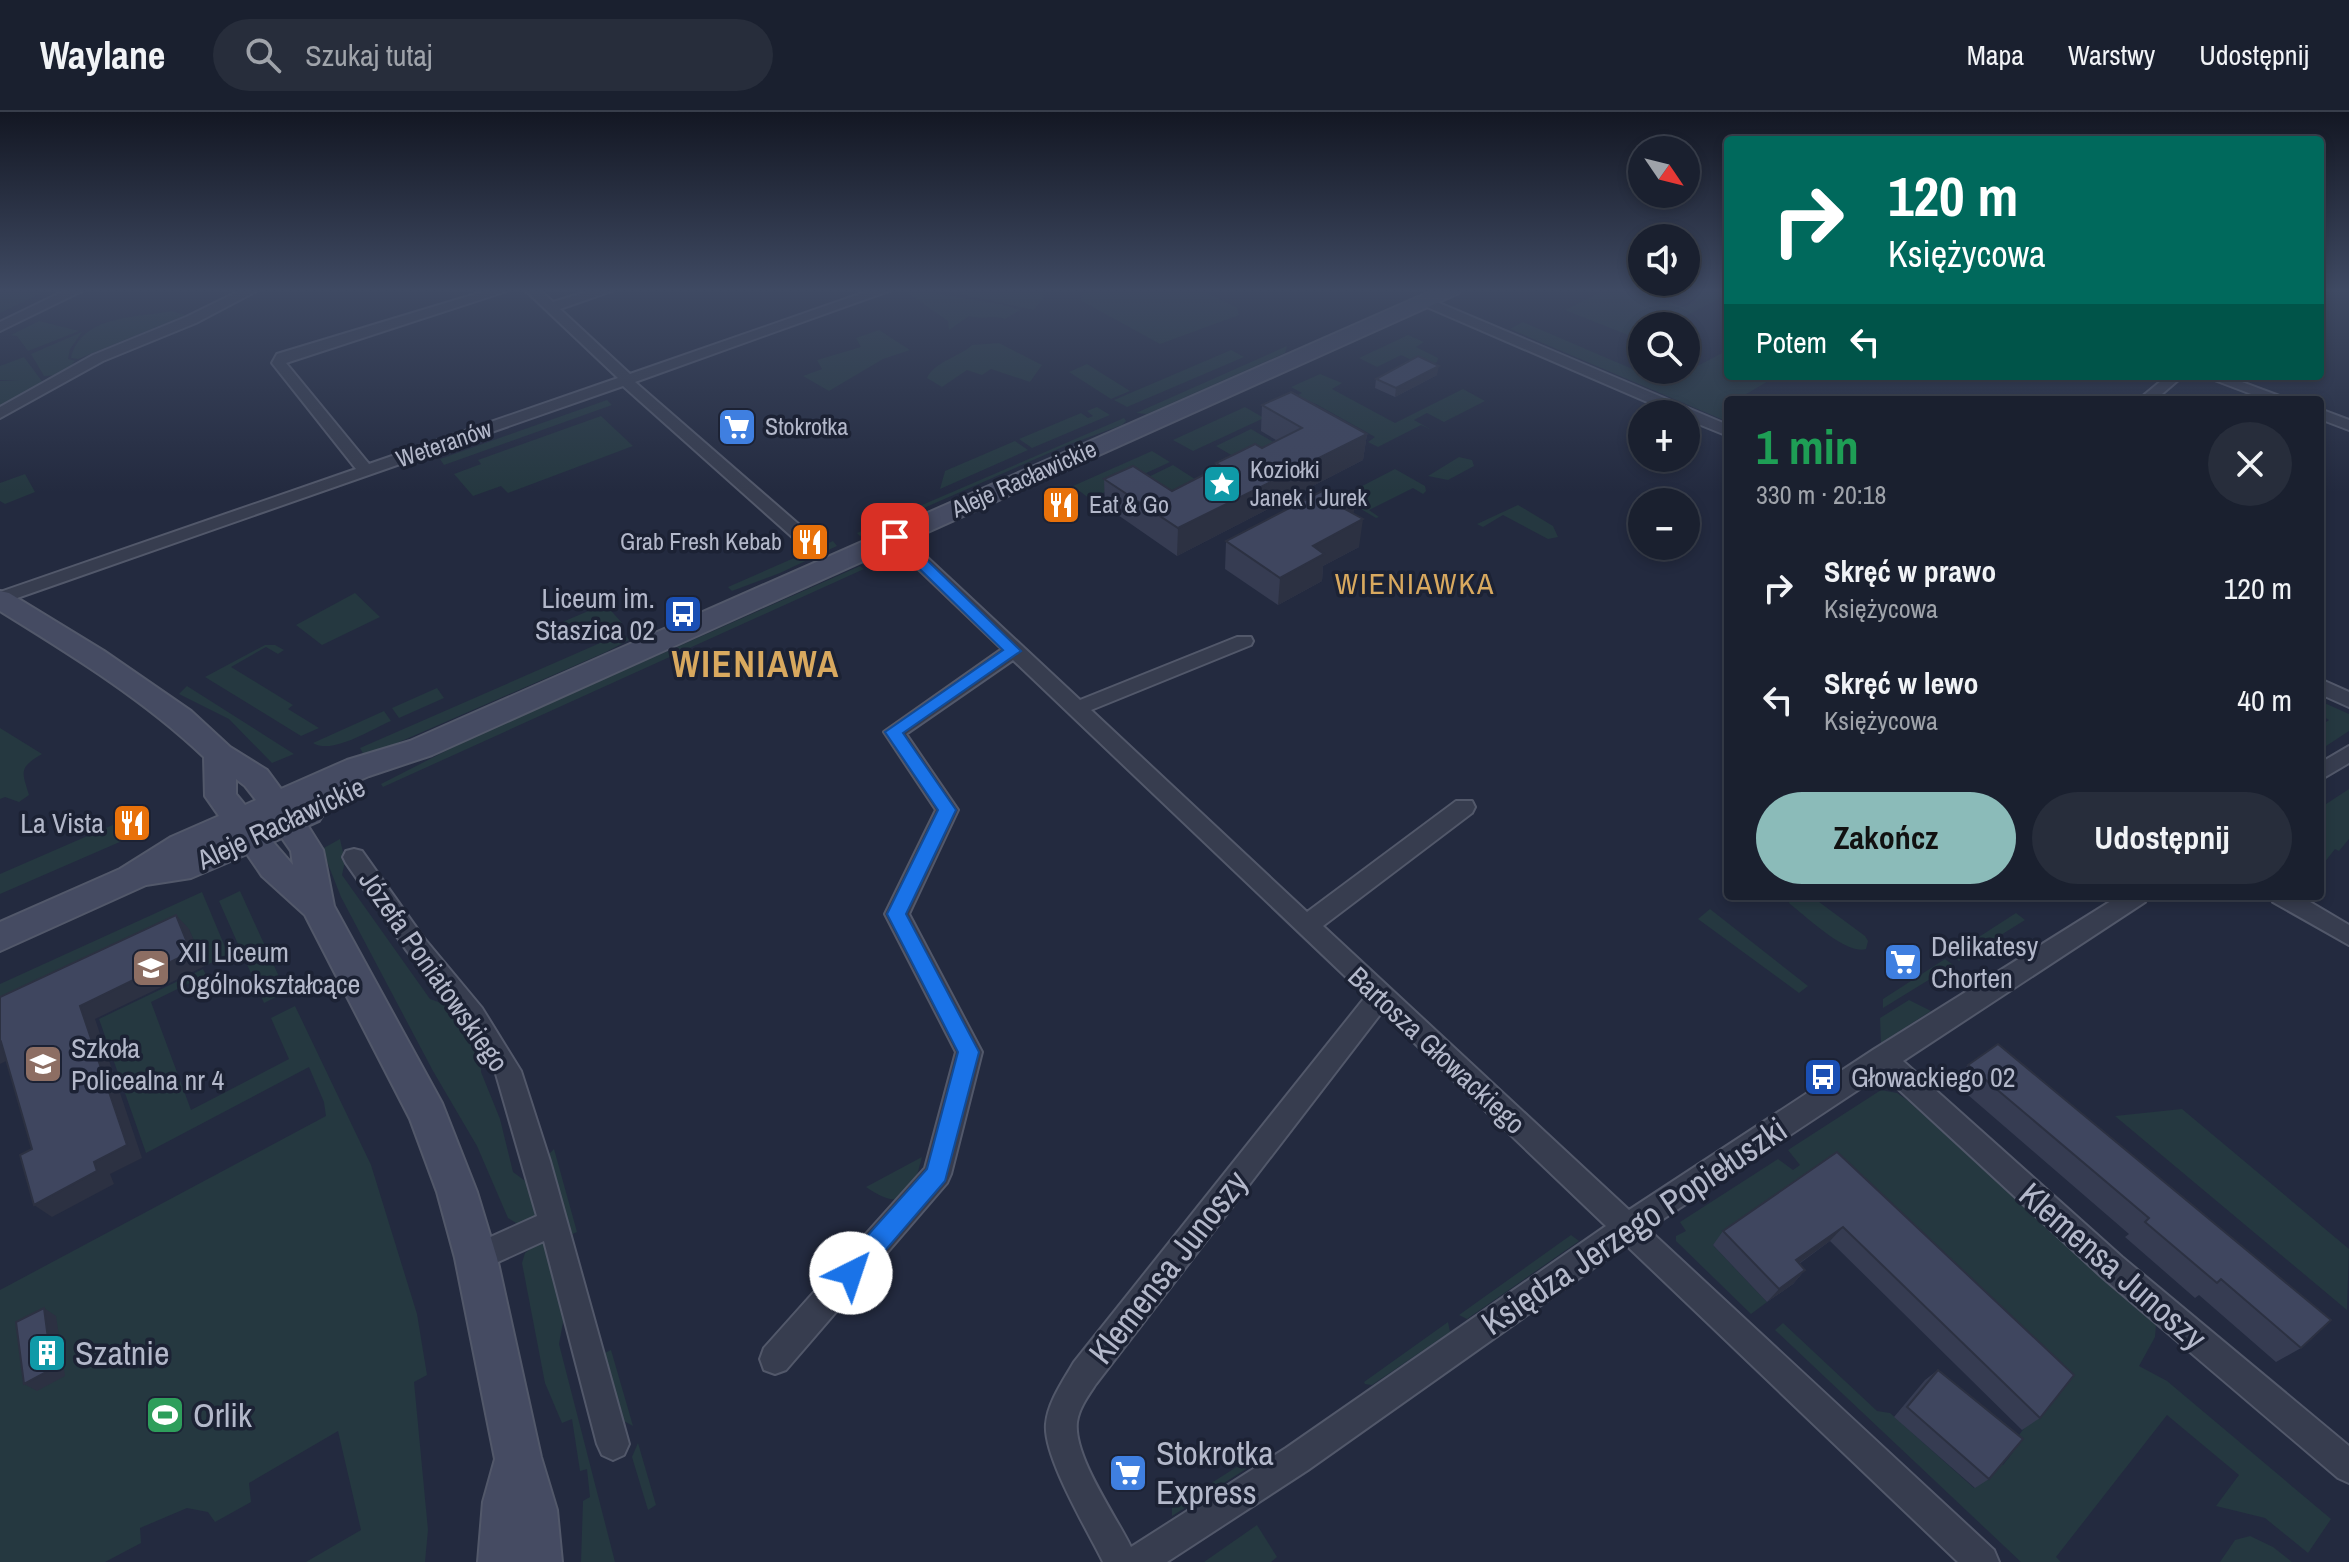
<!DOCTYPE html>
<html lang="pl">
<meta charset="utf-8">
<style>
body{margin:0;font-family:"Archivo Narrow",sans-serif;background:#272d3b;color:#f1f3f6;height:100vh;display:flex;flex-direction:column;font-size:30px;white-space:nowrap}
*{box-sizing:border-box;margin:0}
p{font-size:26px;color:#9fa3aa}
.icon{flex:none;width:44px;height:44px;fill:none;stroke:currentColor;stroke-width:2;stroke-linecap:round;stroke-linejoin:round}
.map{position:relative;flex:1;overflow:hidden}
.drawer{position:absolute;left:1724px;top:284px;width:600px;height:504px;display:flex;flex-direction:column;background:#1a202f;border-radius:8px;box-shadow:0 4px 12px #0003,0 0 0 2px #383e4b}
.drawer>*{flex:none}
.guide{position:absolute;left:1724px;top:24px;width:600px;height:244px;border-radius:8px;box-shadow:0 4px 12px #0003,0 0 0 2px #383e4b;background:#00695c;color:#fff;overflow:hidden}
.needle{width:52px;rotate:125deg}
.buttons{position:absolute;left:1628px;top:24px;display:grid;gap:16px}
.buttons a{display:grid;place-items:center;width:72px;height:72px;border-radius:50%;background:#1a202f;box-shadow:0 4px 12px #0003,0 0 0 2px #383e4b;font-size:40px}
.pin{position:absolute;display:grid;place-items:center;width:68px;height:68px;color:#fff;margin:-34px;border-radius:16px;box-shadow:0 4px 12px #0006}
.me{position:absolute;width:88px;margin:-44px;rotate:41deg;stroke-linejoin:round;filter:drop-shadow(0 0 6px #0008)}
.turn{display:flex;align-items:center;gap:28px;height:168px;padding:0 32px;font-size:36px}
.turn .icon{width:104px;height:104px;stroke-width:2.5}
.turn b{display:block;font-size:56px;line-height:68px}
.then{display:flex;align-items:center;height:76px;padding:0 32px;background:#0003;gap:16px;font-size:30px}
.round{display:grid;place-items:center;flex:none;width:84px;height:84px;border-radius:42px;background:#272d3b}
.headline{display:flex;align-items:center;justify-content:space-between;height:136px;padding:0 32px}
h1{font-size:48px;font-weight:800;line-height:60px;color:#1e9e55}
.action{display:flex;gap:16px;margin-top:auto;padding:16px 32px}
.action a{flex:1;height:92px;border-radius:48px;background:#8bbbb9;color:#111;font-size:32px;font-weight:800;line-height:92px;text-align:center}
.action a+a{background:#272d3b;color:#f1f3f6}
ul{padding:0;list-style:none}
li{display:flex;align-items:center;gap:24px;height:112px;padding:0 32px}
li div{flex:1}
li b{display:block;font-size:30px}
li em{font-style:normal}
header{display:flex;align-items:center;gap:48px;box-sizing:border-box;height:112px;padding:0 40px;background:#1a202f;border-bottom:2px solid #383e4b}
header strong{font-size:38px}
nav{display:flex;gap:44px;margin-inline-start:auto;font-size:28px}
.search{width:560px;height:72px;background:#272d3b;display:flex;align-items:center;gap:20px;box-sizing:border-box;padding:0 28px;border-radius:44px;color:#9fa3aa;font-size:30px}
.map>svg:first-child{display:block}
.green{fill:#253840}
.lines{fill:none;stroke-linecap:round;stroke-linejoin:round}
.street-casing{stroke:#52586a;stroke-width:4}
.secondary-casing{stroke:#52586a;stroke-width:4}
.street{fill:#373d4f;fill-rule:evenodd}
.secondary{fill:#454b62;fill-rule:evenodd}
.wall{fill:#363c52}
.shaded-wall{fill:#2c3142}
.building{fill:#3f465f;stroke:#2c3142;stroke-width:2}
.route{fill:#1a73e8;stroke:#114b97;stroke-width:2}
.labels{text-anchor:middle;stroke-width:7;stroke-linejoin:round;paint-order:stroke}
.far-poi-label{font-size:24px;fill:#b3b8ca;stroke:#1c2234;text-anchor:start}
.far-street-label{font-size:24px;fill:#b3b8ca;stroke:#1c2234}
.poi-label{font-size:28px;fill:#b3b8ca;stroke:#1c2234;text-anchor:start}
.street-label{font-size:28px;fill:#b3b8ca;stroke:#1c2234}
.neighbourhood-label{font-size:30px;letter-spacing:2px;fill:#d9a95f;stroke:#1c2234}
.near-street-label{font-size:34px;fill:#b3b8ca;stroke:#1c2234}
.near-poi-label{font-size:34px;fill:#b3b8ca;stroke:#1c2234;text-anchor:start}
.district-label{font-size:36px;font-weight:bold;letter-spacing:2px;fill:#d9a95f;stroke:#1c2234}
</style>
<header>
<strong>Waylane</strong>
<div class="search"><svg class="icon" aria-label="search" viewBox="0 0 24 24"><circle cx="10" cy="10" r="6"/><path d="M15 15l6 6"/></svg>Szukaj tutaj</div>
<nav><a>Mapa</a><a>Warstwy</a><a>Udostępnij</a></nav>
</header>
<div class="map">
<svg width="2349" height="1450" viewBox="0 0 2349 1450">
<rect width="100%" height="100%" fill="#232a3f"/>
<path class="green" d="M0,177h50l-50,24z
M902,177h27l9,5 62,10 20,6 -15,9c-14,-4 -22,1 -36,-3l-20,14 -1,-9z
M975,177h60l11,4 -12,17 -75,-16z
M1095,177h105l37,19 2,7 -79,29 -80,-44 3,-7z
M1607,177h31l47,19 12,-7 -30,-12h61v5l-50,26 -10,-4 -26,10 -3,4 3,8 -4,1 -73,-29z
M172,199l14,4 -108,44 -7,-1c10,-43 65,-40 101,-47z
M39,209l40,10 -51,20 -11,-15 -6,-1z
M1523,210l142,61 63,-33v26h49l-41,24h-8l-4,7 4,2v13l-218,-93z
M879,218l31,20 -27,9 -54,32 -26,-15 19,-7 -5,-9 44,-13 -5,-9z
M82,220l-12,17 -2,10 8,2 -4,2 4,1 -16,11 -16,1 -13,-22z
M1408,223l16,7 -8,5 22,11 -1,4 -11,5 -25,-12 -24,12 -18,-9z
M999,231l43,22 -12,17 -39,-13 -9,6 -15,-5 -25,17 -15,-9c7,-16 32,-21 45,-33z
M1287,234l-2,7 -138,61 -11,-1z
M1231,238l13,7 -117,50 -13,-7z
M24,245l20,27 -44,23v-26l19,-1h-19v-14z
M1087,252l43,27 -19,8 -42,-27z
M1320,262l22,9 -10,6 63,34 68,-34 22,12 -41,21 -17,-9 -13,7 16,9 -9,-4 -43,22 -10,-5 7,-5 -59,-33 -22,-7 8,-4 -11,-6z
M607,288l5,5 -168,60 -4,-6z
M1097,295l13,8 -78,33 -13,-9 62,-26 7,5 5,-2 -6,-5z
M1245,295l19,11 -71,33 -20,-11z
M601,304l32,30 -125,47 -7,-7 -28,10 -19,-22 27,-10 -3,-4z
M1124,306l2,3 -4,4 -57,21 -205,90 -3,-3z
M1251,317l43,25 -36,17 -42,-25z
M1015,329l13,9 -88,39 5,-18z
M1152,339l18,11 -80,37 -17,-13z
M1459,345l13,3 2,6 -26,14 -20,-4z
M1173,353l42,27 -40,19 -41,-27z
M1395,357l30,17 1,5 -3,3 -10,-6 -44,22 10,7 -3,1 -35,-21z
M25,362l10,18 -30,12 -5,-3v-18z
M1518,393l35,21 5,11 -10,2 -45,-24 -20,12 -6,-3z
M833,429l4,5 -57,27 -48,18 -4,-4z
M860,454l4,3 -481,218 -2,-3 90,-46z
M355,481l25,24 -58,28 -26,-20z
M605,492l17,19 -46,19 -16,-19z
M623,521l6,7 -23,12 -241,105 -5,-9z
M265,533h10l9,5 -6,4 -12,-7 -35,20 62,38 -5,4 31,19 -18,8 -96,-59z
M187,574l107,68 -22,9 -43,-44 -50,-25z
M437,576l7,10 -45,20 -7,-10z
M2320,589l29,13v17l-29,19v-24l9,-6 -9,-5z
M384,599l7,10c-20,8 -58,34 -78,22z
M0,616l42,26c-24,14 -20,18 -13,41l-10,7 -14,-5 -5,2z
M2349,677v50l-10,12 -4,-2 -15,19v-60z
M115,712l7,17 -122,53v-20z
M340,727l5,22 -3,14 88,124 17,6 34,48v19l19,47 13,53 15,11 9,29 -5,9 -11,5 -13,-8 -31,-72 -44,-75 -92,-174 -19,-48z
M240,779l46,101 -22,11 -45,-102z
M202,780l26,62 -23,12 -16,-36 -189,88v-34z
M1811,784l54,40 3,5 -2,8c-20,6 -59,-32 -76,-45l-5,-7z
M1710,797l98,77 -9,7 -101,-74z
M2016,801l9,7 -66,41 -8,-6z
M1945,847l8,6 -70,43v-9z
M203,857l3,6 -55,27 40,108 98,-51 -18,-41 24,-12 76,159 46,149 10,61 -13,7 14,148 -3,32h-119l55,-32 -23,-99 -89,52 2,19 -36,20 -7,-10 -21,-4 -47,20 1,15 -36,19h-105v-272l326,-174 -2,-14 -15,-35 -163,86 -47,-134z
M1909,888l22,11 -50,32 -1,-25z
M1881,978l16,3 10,7 249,225 -1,12 -16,29 28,15 164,138 -23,34 -43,-35 -49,-12 23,-31 -72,-60 -111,142 5,5h-40l-246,-232 8,-7 94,88 13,2 84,75 24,-28 5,5 10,-13 -4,-4 46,-60 -230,-220 -112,77 54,57 -16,12 -75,-73v-5l10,-5 -6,-9 98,-63 15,11 7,-5 -12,-15z
M2182,997l167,140 -2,61 -232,-194z
M554,1037l23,83 -7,3 -23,-79z
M922,1045c-10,39 -18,56 -56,30z
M1571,1123l8,6 -112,78 -8,-4z
M539,1130l5,2 20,73 -5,27 56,218h-34l2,-61 7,-4 -3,-28 -7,2 -8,-52 -10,4 -17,-40 -23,-120 3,-10z
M1448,1210l2,10 -78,53 -7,-1 -1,-2z
M611,1238l22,76 -11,-6 -19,-66z
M638,1331l18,62 -8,5 -16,-53z
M1246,1349v8l-74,47v-8z
M1257,1413l20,32 -6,5h-67z
M2250,1424l23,11 19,15h-72l15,-22z"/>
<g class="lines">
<g class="street-casing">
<path id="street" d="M68,177h18l-86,42v-9z
M243,177h17l-64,34 -93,38 -103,57v-11l93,-52 93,-38z
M492,177h21l-227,74 83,101 249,-86 -94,-89h15l14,13 43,-13h21l-57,20 70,65 244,-85h20l-259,93 176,153 3,4 -3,4h-12l-176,-157 -623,218v-12l356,-123 -84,-106 5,-9z
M1425,185l303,128v11l-42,-17v-5h-11l-255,-110 -2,-3z
M2167,264h16l-28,24h-17z
M2204,264h22l64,24h-23z
M2320,297l29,11v10l-29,-11z
M895,420l6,1 179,167 157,-63h14l2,4 -2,4 -160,65 216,202 149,-111h16l3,6 -3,6 -149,113 306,284 244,-160 246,-154h29l-3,6 -242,159 219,196 227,189v37l-11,-5 -236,-201 -220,-203 -234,155 346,321 5,12h-41l-332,-317 -318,225 -141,92h-64c-15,-31 -60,-105 -57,-138 2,-22 17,-43 28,-62l292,-366 -353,-336 -107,74 52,76 -49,104 73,138 -31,122 -4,9 -161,187 -11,4 -11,-4 -4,-11 4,-11 161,-180 31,-116 -71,-138 51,-104 -52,-78 118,-83 -113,-108 -3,-4zM1382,900l224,214 -320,222 -155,99c-15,-31 -58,-91 -54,-125 2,-14 11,-26 19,-38z
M2320,567l29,13v15l-29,-13z
M2349,634v17l-29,17v-17z
M354,737l8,2 61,86 59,71 39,63 29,90 79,283 -5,11 -11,5 -11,-5 -5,-11 -53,-203 -68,31 -10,-4 -4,-10 4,-10 71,-32 -41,-142 -32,-52 -57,-71 -61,-88 -3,-6 3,-6z
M2270,784h30l49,29v20l-76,-43z"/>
</g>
<g class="secondary-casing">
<path id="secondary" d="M1436,177h26l-3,4 -1027,462 -63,21 -59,26 9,3 5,8 -5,8 -11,5 15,24 11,56 108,197 35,89 20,66 44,199 16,53 5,52h-84l5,-60 12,-43 -40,-201 -18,-66 -27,-73 -105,-204 -43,-39 -15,-22 -56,24 -45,7 -146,66v-29l120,-53 51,-32 48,-21 -14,-20 -1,-39c-61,-58 -133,-102 -204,-146v-20l9,2 95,58 87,60 39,36 37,23 14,19 66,-29 63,-19zM236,667l9,7 11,14 -11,5 -9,-11zM282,726l9,13 2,14 -20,-23z"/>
</g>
<use href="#street" class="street"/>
<use href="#secondary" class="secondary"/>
</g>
<path class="wall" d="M1437,263l-42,22 -20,-9 1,-9z
M1262,293l105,29 -4,26 -186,96 -72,-50 -1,-27 68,12 43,-22 1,-6 46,-15 14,-8 -15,-9z
M1353,402l6,33 -36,19 -1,15 -44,24 -53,-36 1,-28z
M1968,953l333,283 -25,14 -77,-67 -4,3 -70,-61 4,-3 -176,-152z
M1837,1040l203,266 -18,12 -192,-189 -31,23 6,6 -12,14 -26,18 -54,-57 10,-14z
M1938,1258l51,109 -14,9 -81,-71 31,-37z"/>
<path class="shaded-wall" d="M1439,254l-2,9 -42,22 1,-9z
M1367,322l-4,26 -186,96 1,-28z
M1355,392l-3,21 11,-6 -4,28 -36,19 -1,15 -44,24 2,-27 33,-32 32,-37z
M176,803l13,14 16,37 -110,53 47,139 -32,16 4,10 -62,33 -18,-12 60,-43 -14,-156z
M1,930l17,13 -18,9v-21z
M1843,1115l-13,14 -46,33 12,-14z
M1805,1158l-12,14 -26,18 12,-13z
M44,1196l12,8 9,60 -28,15 -13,-7z"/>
<path class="building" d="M1418,244l21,10 -43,22 -20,-9z
M1291,280l76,42 -189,94 -74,-49 29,-13 39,25 49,-25 -5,-3 19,-9 20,-10 7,4 40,-20 -40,-23z
M1328,376l27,16 -10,5 18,10 -50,27 11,8 -44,24 -54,-37z
M176,803l15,37 -111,54 47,139 -33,17 3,9 -63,34 -14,-50 12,-6 -31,-107 -1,1v-46z
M1998,932l333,276 -30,28 -80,-69 -4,4 -72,-61 4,-4 -181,-153z
M1837,1040l237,223 -34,43 -197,-191 -47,33 9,10 -26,19 -56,-58z
M44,1196l8,61 -28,15 -8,-62z
M1938,1258l85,69 -34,40 -82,-72z"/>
<linearGradient id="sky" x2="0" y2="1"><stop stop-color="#131723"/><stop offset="0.47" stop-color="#3f4a63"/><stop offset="1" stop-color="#3f4a63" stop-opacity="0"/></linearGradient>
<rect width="2349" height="380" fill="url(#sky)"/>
<path class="route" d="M895,420l5,2 121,117 -118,82 53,77 -50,104 73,138 -34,129 -86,100 -8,3 -9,-3 -3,-8 3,-9 85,-95 31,-117 -71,-138 51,-104 -53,-78 118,-82 -113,-110 -2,-3z"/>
<defs>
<g id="supermarket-square" transform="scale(2)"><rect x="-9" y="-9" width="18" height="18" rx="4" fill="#3f7fe0" stroke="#1c2234"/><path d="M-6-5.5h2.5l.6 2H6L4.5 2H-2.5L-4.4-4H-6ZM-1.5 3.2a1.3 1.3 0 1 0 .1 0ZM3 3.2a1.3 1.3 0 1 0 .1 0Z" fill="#fff"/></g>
<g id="sight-square" transform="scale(2)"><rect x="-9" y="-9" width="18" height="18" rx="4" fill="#0f9aa8" stroke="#1c2234"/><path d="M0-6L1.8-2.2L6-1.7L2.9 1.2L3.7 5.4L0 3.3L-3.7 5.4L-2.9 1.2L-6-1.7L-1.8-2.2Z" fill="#fff"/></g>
<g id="restaurant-square" transform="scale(2)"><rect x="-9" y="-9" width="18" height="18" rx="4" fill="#e8710a" stroke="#1c2234"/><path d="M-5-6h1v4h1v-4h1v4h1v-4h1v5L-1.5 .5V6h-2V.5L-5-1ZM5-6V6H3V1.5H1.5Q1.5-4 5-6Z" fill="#fff"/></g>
<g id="bus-square" transform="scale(2)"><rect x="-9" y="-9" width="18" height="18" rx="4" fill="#1a4fb4" stroke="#1c2234"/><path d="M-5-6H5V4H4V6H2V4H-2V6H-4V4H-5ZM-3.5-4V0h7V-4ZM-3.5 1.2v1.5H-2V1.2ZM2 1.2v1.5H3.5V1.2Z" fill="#fff"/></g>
<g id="school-square" transform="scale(2)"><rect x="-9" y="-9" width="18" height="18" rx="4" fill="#8d6e63" stroke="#1c2234"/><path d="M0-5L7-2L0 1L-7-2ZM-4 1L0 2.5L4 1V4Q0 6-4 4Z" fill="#fff"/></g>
<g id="university-square" transform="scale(2)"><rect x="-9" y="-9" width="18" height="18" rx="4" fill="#8d6e63" stroke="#1c2234"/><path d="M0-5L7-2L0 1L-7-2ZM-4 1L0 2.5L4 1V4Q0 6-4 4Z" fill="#fff"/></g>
<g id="building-square" transform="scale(2)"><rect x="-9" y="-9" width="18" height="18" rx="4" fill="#0f9aa8" stroke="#1c2234"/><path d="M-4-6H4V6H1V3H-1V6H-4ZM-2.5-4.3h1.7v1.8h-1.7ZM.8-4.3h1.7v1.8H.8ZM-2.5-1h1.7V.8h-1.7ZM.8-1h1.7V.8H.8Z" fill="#fff"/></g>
<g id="stadium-square" transform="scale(2)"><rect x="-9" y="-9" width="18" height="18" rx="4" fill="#2e9e5b" stroke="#1c2234"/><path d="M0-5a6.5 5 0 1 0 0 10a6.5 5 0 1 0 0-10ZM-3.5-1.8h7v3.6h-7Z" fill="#fff"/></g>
</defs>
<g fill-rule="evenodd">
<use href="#supermarket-square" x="737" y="315"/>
<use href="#sight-square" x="1222" y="372"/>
<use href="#restaurant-square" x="1061" y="393"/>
<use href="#restaurant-square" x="810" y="430"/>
<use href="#bus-square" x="683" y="502"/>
<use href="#restaurant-square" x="132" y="711"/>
<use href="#supermarket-square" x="1903" y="850"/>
<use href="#school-square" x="151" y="856"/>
<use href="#university-square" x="43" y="952"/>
<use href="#bus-square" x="1823" y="965"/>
<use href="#building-square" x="47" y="1241"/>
<use href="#stadium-square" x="165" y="1303"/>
<use href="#supermarket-square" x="1128" y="1361"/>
</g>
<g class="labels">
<g class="far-poi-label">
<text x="765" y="323">Stokrotka</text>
<text x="1250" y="366">Koziołki<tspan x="1250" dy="28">Janek i Jurek</tspan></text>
<text x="1089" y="401">Eat &amp; Go</text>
<text x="782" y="438" text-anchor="end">Grab Fresh Kebab</text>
</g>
<g class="far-street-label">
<text transform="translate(444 332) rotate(-19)" y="8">Weteranów</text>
<text transform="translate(1024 367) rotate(-24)" y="8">Aleje Racławickie</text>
</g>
<g class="poi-label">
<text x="655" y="496" text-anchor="end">Liceum im.<tspan x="655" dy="32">Staszica 02</tspan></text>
<text x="104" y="721" text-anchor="end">La Vista</text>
<text x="1931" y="844">Delikatesy<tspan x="1931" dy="32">Chorten</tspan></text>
<text x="179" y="850">XII Liceum<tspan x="179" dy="32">Ogólnokształcące</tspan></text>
<text x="71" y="946">Szkoła<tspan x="71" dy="32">Policealna nr 4</tspan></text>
<text x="1851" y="975">Głowackiego 02</text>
</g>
<g class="street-label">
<text transform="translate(281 711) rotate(-25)" y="10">Aleje Racławickie</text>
<text transform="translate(434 859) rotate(55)" y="10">Józefa Poniatowskiego</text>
<text transform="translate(1437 938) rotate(43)" y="10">Bartosza Głowackiego</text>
</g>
<g class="neighbourhood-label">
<text x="1415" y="482">WIENIAWKA</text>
</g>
<g class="near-street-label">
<text transform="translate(1634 1114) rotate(-34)" y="12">Księdza Jerzego Popiełuszki</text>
<text transform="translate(2113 1154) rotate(41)" y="12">Klemensa Junoszy</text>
<text transform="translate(1168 1155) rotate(-52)" y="12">Klemensa Junoszy</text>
</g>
<g class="near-poi-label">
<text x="75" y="1253">Szatnie</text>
<text x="193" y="1315">Orlik</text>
<text x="1156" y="1353">Stokrotka<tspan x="1156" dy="39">Express</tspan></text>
</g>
<g class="district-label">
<text x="756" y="565">WIENIAWA</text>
</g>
</g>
</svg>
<div class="buttons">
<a><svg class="needle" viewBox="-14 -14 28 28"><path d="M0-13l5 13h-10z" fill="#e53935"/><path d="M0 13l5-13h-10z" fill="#9fa3aa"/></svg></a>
<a><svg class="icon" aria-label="sound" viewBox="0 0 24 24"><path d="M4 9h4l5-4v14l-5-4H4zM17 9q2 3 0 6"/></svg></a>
<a><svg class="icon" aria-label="search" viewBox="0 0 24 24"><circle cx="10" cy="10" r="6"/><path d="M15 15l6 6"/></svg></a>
<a>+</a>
<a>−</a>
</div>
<div class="pin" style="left:895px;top:425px;background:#d93025"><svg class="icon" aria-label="arrive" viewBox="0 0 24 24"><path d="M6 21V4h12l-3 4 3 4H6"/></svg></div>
<svg class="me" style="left:851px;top:1161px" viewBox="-20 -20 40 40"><circle r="19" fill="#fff"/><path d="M0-13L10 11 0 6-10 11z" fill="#1a73e8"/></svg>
<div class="guide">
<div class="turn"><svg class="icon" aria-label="right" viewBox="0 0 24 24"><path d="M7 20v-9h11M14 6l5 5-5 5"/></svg><div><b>120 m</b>Księżycowa</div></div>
<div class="then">Potem<svg class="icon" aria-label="left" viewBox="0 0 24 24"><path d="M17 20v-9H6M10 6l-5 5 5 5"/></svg></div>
</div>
<section class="drawer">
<div class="headline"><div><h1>1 min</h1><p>330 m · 20:18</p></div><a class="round"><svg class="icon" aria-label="close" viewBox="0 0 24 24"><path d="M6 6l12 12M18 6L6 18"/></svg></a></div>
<ul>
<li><svg class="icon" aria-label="right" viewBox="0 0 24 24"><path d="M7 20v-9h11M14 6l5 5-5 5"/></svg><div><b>Skręć w prawo</b><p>Księżycowa</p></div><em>120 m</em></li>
<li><svg class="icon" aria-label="left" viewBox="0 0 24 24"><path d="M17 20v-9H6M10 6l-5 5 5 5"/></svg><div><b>Skręć w lewo</b><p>Księżycowa</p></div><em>40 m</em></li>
</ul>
<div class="action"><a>Zakończ</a><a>Udostępnij</a></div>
</section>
</div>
